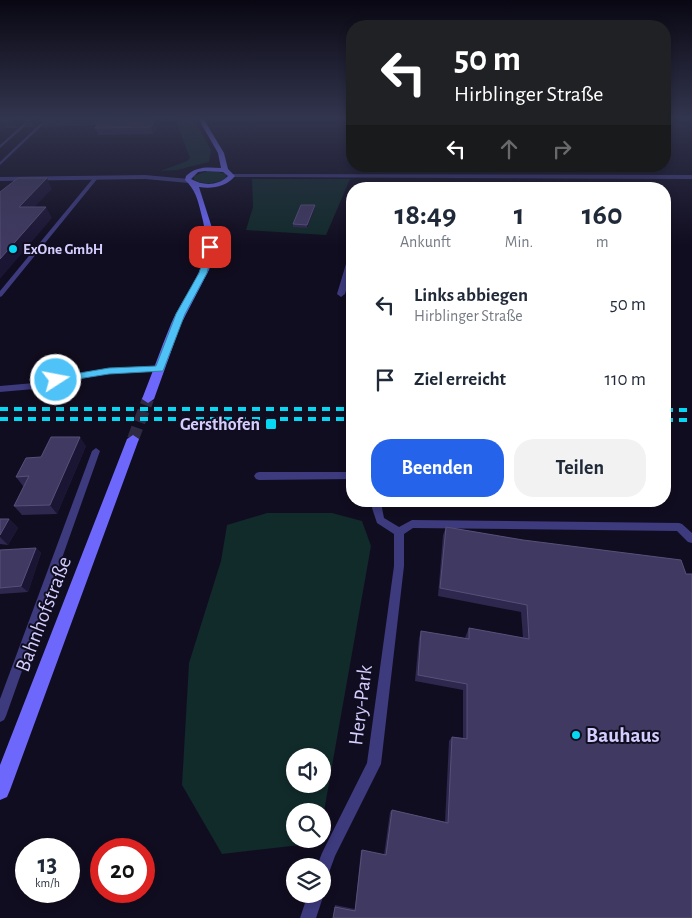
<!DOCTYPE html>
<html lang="de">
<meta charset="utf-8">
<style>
body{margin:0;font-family:"Alegreya Sans",sans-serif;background:#f2f2f3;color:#1f2937;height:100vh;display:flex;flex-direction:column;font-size:19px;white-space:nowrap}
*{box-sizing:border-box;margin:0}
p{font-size:16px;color:#747a83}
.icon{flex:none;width:28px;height:28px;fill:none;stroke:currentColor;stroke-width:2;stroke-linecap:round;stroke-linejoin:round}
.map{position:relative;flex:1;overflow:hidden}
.side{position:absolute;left:346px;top:182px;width:325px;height:325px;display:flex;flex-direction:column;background:#fff;border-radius:20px;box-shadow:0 2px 8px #0003}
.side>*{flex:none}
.banner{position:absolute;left:346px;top:20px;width:325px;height:152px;border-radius:20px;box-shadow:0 2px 8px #0003;background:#202124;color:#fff;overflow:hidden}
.tools{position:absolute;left:286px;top:748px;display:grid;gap:10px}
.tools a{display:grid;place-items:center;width:45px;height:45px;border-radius:50%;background:#fff;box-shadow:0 2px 8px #0003;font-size:25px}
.speed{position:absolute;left:15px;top:838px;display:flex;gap:10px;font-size:25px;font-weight:700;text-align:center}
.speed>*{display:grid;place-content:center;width:65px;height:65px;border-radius:50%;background:#fff;box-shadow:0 2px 8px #0003;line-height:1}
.speed small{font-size:12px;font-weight:400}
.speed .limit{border:8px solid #d22;background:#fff;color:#111}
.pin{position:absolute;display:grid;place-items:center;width:42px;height:42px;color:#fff;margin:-21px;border-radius:10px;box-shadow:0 2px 8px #0006}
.me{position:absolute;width:55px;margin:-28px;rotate:79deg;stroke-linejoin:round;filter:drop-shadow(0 0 4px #0008)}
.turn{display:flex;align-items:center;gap:18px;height:105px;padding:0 25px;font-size:22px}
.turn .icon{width:65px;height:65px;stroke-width:2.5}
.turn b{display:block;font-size:35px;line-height:42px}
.lanes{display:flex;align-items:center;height:48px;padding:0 25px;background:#0003;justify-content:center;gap:25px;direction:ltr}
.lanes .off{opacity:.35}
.eta{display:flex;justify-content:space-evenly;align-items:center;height:85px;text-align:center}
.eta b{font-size:30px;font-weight:600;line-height:35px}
.primary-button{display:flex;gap:10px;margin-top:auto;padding:10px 25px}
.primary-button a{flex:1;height:58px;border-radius:20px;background:#2563eb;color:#fff;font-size:20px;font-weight:600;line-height:58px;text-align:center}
.primary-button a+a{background:#f2f2f3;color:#1f2937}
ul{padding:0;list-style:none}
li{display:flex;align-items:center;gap:15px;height:75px;padding:0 25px}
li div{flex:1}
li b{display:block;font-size:19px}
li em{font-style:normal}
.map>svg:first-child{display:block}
.green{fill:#112a2a;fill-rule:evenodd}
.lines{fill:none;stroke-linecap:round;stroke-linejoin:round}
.secondary-tunnel{stroke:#2e2a41;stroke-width:12;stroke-dasharray:12 6;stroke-linecap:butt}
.service{fill:#3d3a7e;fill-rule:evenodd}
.minor{fill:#3d3a7e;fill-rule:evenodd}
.secondary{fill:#6d68fb;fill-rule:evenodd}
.rail{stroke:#06d7f2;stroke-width:4;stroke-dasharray:8 6;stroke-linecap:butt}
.wall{fill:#2e274e}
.shaded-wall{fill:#1b1534}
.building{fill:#403961;stroke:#57507a}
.route{fill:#4fc3f7;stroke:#337fa1}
.poi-dot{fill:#06d7f2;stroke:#110d20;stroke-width:2}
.labels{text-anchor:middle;stroke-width:4;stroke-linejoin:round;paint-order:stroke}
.far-poi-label{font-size:15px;font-weight:bold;fill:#d4cefe;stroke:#110d20;text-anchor:start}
.poi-label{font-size:18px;font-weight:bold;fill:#d4cefe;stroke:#110d20;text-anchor:end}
.near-street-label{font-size:21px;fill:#d4cefe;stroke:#110d20}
.near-poi-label{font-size:21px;font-weight:bold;fill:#d4cefe;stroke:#110d20;text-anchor:start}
</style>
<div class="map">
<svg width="692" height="918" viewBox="0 0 692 918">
<rect width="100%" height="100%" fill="#110d20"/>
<path class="green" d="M175,118h20l3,9 13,23 -2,12 -32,8 -17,1 27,-10 3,-3z
M210,170l16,4v4c-9,6 -22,7 -32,2v-4z
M252,179h98l-24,56 -80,-5 7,-23z
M267,513h65l30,8 9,25 -48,271 -1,-6h-27v28h24l-1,4 -96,11 -40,-69 7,-122 32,-102 6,-36zM322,756v28h-27v-28z"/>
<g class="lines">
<path class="secondary-tunnel" d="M133,439l15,-40"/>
<path class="service" d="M30,118h4l-34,30v-3z
M46,118h4l-50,47v-3z
M94,177l4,1 -96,118 -2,1v-6z
M159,367l4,2 -1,2 -53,2 -75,16 -34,3v-6l34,-3 75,-14z
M96,448l4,3 -94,265 -2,4 -4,2v-23l92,-248z
M259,472h93v7l-93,1 -3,-1 -2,-3 2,-3z
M373,501h10l-1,7 2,10 15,9 13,-7 267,3 3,1 10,9v10l-4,-1 -11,-11 -264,-3 -9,6v32l-23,198 -46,92 -8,22 -5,2v-14h-5l5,-13 45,-90 27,-197v-32l-17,-11 -5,-15z
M322,891l2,3 -8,24h-16l8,-24h14z"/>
<path class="minor" d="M232,174l460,1v4l-462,-2v-2z
M145,175l44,4 3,2 -3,2 -44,-4 -145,2v-4z
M349,254h3v15l-7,25 -4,3 -4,-3z"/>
<path class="secondary" d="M198,118h5l21,35 4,16 7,7c-9,11 -23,13 -36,11l13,41 2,27 -5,15 -28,54 -27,75 -6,4 -6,-4c10,-25 19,-51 29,-75 20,-44 45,-58 30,-111 -3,-13 -6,-24 -16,-33l1,-4c10,-10 22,-9 35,-8l-3,-15zM205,171l18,1 5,4c-10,10 -25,10 -37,3l7,-7z
M133,435l6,4 -129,351 -3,7 -7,3v-35l127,-326z"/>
<path class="rail" d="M0,409h352
M665,410h27
M0,419h352
M665,420h27"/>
</g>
<path class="wall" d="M0,118h162l-9,16 -55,1 -3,-7 2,-3 -54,2 -2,-7 -7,7h-8l-2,-6 -7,7h-12l-5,4z
M315,208l-8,20 -14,-1v-3z
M86,446l-29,68 -35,1 -8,-9 10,-20h-1l-7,-9 25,-20z
M0,519h9l9,9 -10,17 -8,-1z
M446,527l77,13 169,378h-359l2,-13 20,4 6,-59h1l22,5 6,-43 2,-2 53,12 4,-81 3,-4 11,1v-48l-48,-9 4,-43 2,-7 44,7 1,-3 3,-7 54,10 -2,-26 -83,-16 5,-61z
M36,548l5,5 -13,39 -28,2v-44z"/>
<path class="shaded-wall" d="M17,118h11l-5,2 1,1 -7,7 -4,-8z
M33,118h11l-4,2h1l-7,7 -3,-7z
M156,118h6l-9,16 -2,-7z
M2,121l3,7 -5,4v-10z
M47,178l5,11 -28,29 -5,-11z
M315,205v3l-8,20v-3z
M46,207l6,11 -52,61v-20z
M80,437l6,9 -29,68 -7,-9z
M9,519l9,9 -10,17 -8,-8v-2z
M36,548l5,5 -13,39 -7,-6z"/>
<path class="building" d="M0,118h17l-4,2 -11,1 -2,1z
M26,118h7l-2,2h-8z
M43,118h113l-5,9 -56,1 8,-10 -63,2z
M18,178h29l-28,29h27l-46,52v-67z
M301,205h14l-8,20 -14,-1z
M51,437h29l-30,68 -36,1 15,-30 -13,1 10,-19 15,-1z
M0,519h9l-9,16z
M446,527l77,13 158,20 5,14h6v344h-359l2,-11 20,4 7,-61 24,5 6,-45 56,13 4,-86 15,2v-55l-49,-9 3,-44 48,8v-11l60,11 -2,-34 -87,-17z
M36,548l-15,38 -21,2v-38z"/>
<linearGradient id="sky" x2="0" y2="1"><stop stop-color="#090712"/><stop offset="0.48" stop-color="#32354e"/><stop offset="1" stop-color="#32354e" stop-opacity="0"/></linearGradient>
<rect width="692" height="246" fill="url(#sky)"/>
<path class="route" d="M210,245l4,2 -7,26 -22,41 -22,57 -54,3 -57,9 -1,-3 5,-3 53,-9 47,-2 20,-52 23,-41 8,-26z"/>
<g class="poi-dot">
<circle cx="13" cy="249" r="5"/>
<rect x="265" y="418" width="12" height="12" rx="2.5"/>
<circle cx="576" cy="735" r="5"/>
</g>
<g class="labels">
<g class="far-poi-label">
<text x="23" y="254">ExOne GmbH</text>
</g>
<g class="poi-label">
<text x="260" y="430">Gersthofen</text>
</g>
<g class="near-street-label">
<text transform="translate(43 614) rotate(-69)" y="7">Bahnhofstraße</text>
<text transform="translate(360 705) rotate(-83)" y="7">Hery-Park</text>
</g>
<g class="near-poi-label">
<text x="586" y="742">Bauhaus</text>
</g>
</g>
</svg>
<div class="tools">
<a><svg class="icon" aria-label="sound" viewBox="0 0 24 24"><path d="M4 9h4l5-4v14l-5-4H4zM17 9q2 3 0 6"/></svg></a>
<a><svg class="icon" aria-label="search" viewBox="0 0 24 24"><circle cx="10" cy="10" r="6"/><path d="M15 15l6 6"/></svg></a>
<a><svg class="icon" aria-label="layers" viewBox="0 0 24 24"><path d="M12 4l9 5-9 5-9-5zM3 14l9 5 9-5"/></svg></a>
</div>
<div class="speed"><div>13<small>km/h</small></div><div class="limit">20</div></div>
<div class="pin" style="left:210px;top:247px;background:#d93025"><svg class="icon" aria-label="arrive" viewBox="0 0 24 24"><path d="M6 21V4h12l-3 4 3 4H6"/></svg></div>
<svg class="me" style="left:56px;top:380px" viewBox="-20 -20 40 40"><circle r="17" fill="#4fc3f7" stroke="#fff" stroke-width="3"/><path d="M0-11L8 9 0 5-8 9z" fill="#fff"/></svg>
<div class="banner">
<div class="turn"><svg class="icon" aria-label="left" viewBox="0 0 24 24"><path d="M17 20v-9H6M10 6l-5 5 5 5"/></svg><div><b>50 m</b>Hirblinger Straße</div></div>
<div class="lanes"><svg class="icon" aria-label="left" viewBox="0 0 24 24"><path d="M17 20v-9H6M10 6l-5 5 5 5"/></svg><svg class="icon off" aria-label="ahead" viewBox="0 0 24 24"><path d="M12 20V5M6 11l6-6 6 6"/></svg><svg class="icon off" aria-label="right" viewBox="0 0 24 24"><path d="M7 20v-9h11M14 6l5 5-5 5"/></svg></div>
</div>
<section class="side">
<div class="eta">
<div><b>18:49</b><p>Ankunft</p></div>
<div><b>1</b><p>Min.</p></div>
<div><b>160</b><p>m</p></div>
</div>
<ul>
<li><svg class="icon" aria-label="left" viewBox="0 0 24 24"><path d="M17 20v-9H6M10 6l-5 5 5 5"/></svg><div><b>Links abbiegen</b><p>Hirblinger Straße</p></div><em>50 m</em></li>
<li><svg class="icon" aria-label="arrive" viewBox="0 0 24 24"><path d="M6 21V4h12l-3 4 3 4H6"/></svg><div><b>Ziel erreicht</b></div><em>110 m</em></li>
</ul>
<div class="primary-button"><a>Beenden</a><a>Teilen</a></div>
</section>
</div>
